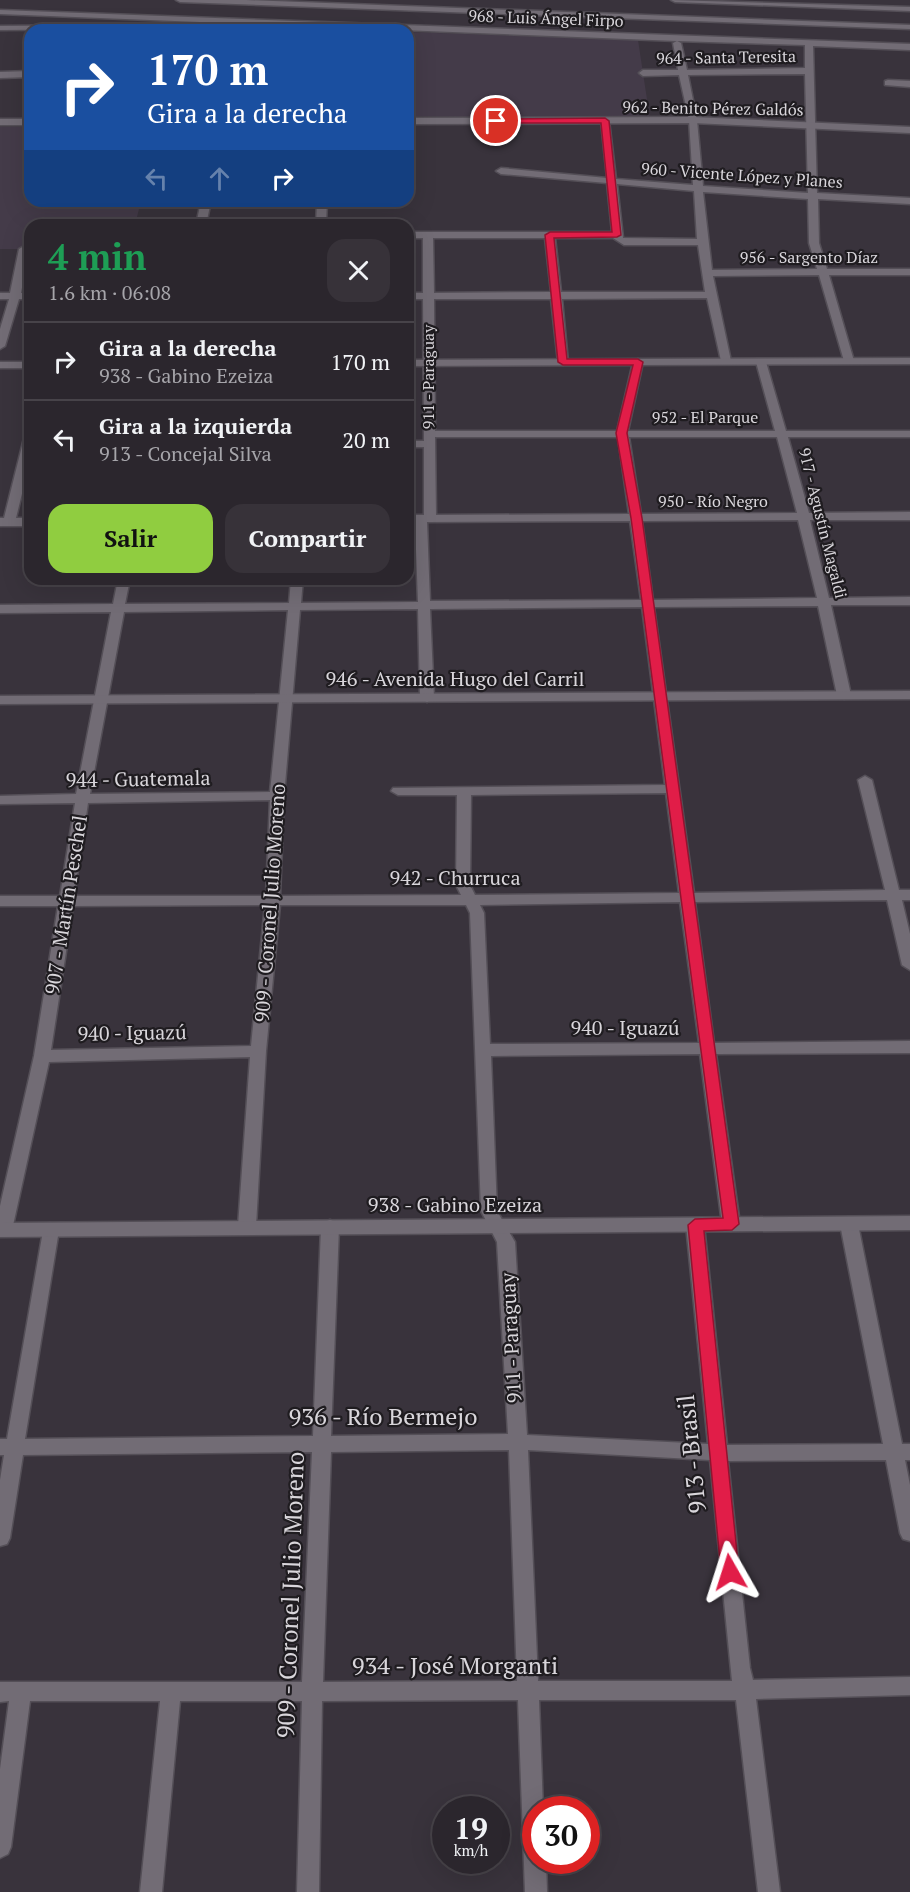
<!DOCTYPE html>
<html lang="es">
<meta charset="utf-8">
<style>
body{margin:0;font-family:"PT Serif",serif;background:#373239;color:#f1f3f6;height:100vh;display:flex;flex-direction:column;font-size:22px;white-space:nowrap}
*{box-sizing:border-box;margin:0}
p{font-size:20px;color:#a6a5aa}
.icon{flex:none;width:33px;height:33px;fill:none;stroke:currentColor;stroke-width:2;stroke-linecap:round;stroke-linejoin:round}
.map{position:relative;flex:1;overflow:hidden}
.panel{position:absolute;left:24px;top:219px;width:390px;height:366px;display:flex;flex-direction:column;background:#2b262d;border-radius:18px;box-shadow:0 6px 24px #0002,0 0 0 2px #474349}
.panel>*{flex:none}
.guide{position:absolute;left:24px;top:24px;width:390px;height:183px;border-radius:18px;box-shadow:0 6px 24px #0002,0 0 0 2px #474349;background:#1a4fa0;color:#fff;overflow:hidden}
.speed{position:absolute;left:432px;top:1796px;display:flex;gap:12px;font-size:30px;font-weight:700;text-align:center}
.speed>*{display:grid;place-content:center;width:78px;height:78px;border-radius:50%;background:#2b262d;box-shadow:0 6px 24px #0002,0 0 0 2px #474349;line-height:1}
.speed small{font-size:15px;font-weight:400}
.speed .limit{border:9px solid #d22;background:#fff;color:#111}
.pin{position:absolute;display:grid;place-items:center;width:51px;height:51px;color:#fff;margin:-26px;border:3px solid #fff;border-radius:50%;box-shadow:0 2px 6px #0007}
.me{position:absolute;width:66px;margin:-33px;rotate:354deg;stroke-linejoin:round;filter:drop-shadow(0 0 4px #0008)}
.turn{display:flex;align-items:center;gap:21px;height:126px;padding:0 24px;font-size:27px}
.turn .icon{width:78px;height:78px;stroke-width:2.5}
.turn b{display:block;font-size:42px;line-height:51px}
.lanes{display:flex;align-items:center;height:57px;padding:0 24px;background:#0003;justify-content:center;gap:30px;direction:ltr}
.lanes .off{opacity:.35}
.round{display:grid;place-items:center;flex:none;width:63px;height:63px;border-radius:18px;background:#373239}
.head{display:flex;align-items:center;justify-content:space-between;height:102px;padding:0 24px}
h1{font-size:36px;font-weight:700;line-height:45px;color:#1e9e55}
.button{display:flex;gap:12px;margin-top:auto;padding:12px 24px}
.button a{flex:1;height:69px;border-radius:18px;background:#90cd40;color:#111;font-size:24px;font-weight:700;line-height:69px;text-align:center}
.button a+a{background:#373239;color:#f1f3f6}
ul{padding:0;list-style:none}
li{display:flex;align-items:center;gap:18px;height:78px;padding:0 24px;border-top:2px solid #474349}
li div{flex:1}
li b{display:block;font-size:22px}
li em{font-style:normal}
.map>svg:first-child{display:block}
.built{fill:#443b49}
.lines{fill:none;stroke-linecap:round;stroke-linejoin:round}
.minor-casing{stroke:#544f57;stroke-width:3}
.tertiary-casing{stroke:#544f57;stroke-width:3}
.secondary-casing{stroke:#544f57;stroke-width:3}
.minor{fill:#726c75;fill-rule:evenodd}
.tertiary{fill:#726c75;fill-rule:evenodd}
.secondary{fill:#726c75;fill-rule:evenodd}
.route{fill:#e11d48;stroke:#92132f;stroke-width:1.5}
.labels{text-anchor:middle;stroke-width:4.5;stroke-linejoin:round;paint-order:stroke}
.far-street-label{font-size:16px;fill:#d9d6db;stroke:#1f1c20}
.street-label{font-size:20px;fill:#d9d6db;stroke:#1f1c20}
.near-street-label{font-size:24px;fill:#d9d6db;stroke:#1f1c20}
</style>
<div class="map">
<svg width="910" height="1892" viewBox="0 0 910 1892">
<rect width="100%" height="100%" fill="#39333c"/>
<path class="built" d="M408,32l230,8 12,79 -239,-3z
M0,127h30v74h111l-6,24h-105v24h-30z"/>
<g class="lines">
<g class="minor-casing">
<path id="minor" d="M176,0h70l664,25v4l-730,-27z
M671,0l239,7v4l-235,-9z
M0,10l910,34v6l-97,-4 4,147 93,5v6l-92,-5 1,44 8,26h83v6h-81l25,86 -1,2 -9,-2 -25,-86 -106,1 18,85 -5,3 -5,-3 -14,-63 -145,1 6,63 -5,3 -5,-3 -7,-63h-117l1,132h182l16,-69 5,-3 5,3 -15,69h147l-19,-69 5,-3 5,3 20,69h124v6h-122l21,76 101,-1v8h-100l19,78 81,-1v8h-79l20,90 -2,3 -5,1 -7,-4 -19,-89 -164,1 40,286 191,-3 -27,-110 7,-4 7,4 27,110h11v10h-8l8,34v36l-8,-5 -15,-65 -192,2 19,141 196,-2v12l-194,1 24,170 -3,5 -6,2 -6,-2 -3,-5 -22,-170 -209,2 6,155 18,31 12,193 181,9 -22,-219 3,-5 6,-2 6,2 3,5 23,220 156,-1 -43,-220 3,-5 6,-2 6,2 3,5 44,220h8v16h-5l5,25v56l-7,-2 -3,-6 -14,-73 -158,1 22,207 3,12 157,-3v18l-154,4 24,193h-22l-22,-192h-197l4,109h-7v51h10l1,32h-22l-7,-192 -196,1 -3,191h-22l5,-191h-122l-18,191h-22l20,-191h-130l-19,146 -3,7 -8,4v-89l9,-68 -9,1v-20h302l10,-230 -289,3 -13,83 -3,6 -7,2v-66l4,-25h-4v-16h7l37,-214 6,-2 6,2 3,5 -34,209 288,-3 8,-209 3,-5 6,-2 6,2 3,5 -8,209 177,-2 -11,-192 -16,-31 -11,-298 -4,-8h-186l-14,146 -10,175 -3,5 -6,2 -6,-2 -3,-5 12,-169 -201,5 -37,168 -3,5 -9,1v-30l34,-150 24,-150h-58v-10h60l15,-93 -75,1v-8l76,-2 35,-182 -111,1v-8l113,-1 5,-25h12l-5,25 164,-1 2,-24h12l-2,24 117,-1 -3,-79h-7v-8h16v-68h-16v-6h16l-1,-142h-15v-6h15v-55h-15v-6h204l-5,-49 -106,-9 -5,-3 5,-3 106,10 -6,-57 4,-3 4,3 7,58 77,6 -4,-65 -10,-45 -36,1 -4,-3 4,-3h35l-5,-27 4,-2 -677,-27zM677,41l128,4v23l-118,2 -6,-27zM805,74l3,119 -105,-7 -6,-66 -9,-45zM617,184l77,7 3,48 -74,-1zM703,192l105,7 1,44 8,26 -105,1zM433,238h112l6,54 -117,1zM555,238h58l11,7h74l7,47h-144zM435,437h183l11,77 -193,1zM629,437h148l20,76 -156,1zM798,520l19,78 -164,2 -11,-79zM630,521l11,79 -211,1 -3,-79zM642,607l23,178 -272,3 -2,3 7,4h59l-1,90 5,10 -181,1 4,-100 16,-186 118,-1 2,89 7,4 7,-4 -4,-89zM288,610l-18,182 -180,2 34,-182zM666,793l13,100 -204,2 -5,-10 1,-90zM270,800l-4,96h-192l14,-93zM680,902l19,141 -209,1 -6,-131 -4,-8zM265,905l-14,141 -200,4 22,-144zM509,1450l8,231 -194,1 8,-230zM528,1450l182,10 22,221h-194z
M124,25h3v4l-127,1v-4z
M30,71v6l-30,1v-6z
M888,80l22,1v6l-25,-2v-4z
M201,201h10l-5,24h-10z
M317,201h10l-1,24h-10z
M24,246l5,3 -8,44h9v6h-11l-14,47 -5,3v-20l9,-30h-9v-6h10l9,-44z
M30,435v26l-14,57h14v8h-30v-8h4l20,-80z"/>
</g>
<g class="tertiary-casing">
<path id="tertiary" d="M910,1216v14l-910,7v-14z"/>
</g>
<g class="secondary-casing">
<path id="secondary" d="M693,117l217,10v6l-217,-10 -285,1v-6z
M0,119h30v6h-30z
M910,358v6l-502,2v-6z
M0,362h30v6h-30z
M910,691v8l-910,5v-8z"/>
</g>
<use href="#minor" class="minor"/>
<use href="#tertiary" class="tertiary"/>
<use href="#secondary" class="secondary"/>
</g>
<path class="route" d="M605,118l4,3 12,114 -4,2 -63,1 13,121h71l5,3 -16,71 15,85 97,706 -7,6 -28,1 35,341 -3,6 -6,2 -6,-2 -3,-6 -33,-347 7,-6 28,-1 -92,-700 -15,-85 17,-68h-70l-5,-3 -13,-127 5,-3h62l-11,-109h-105l-4,-2 4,-2z"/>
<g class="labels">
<g class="far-street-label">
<text transform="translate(546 18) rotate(2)" y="6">968 - Luis Ángel Firpo</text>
<text transform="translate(726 57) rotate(-1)" y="6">964 - Santa Teresita</text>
<text transform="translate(713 108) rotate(1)" y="6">962 - Benito Pérez Galdós</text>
<text transform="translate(742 175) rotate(4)" y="6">960 - Vicente López y Planes</text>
<text x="809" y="263">956 - Sargento Díaz</text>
<text transform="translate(428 377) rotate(-90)" y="6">911 - Paraguay</text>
<text x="705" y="423">952 - El Parque</text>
<text x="713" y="507">950 - Río Negro</text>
<text transform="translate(823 523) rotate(76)" y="6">917 - Agustín Magaldi</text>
</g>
<g class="street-label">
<text x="455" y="686">946 - Avenida Hugo del Carril</text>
<text transform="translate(138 779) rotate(-1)" y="7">944 - Guatemala</text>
<text x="455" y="885">942 - Churruca</text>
<text transform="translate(270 903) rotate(-86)" y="7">909 - Coronel Julio Moreno</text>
<text transform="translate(66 905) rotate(-81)" y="7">907 - Martín Peschel</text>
<text x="625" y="1035">940 - Iguazú</text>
<text transform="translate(132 1033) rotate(-1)" y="7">940 - Iguazú</text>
<text x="455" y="1212">938 - Gabino Ezeiza</text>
<text transform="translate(511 1338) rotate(-93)" y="7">911 - Paraguay</text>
</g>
<g class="near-street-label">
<text x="383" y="1425">936 - Río Bermejo</text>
<text transform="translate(692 1454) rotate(-96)" y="8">913 - Brasil</text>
<text transform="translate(291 1595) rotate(-88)" y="8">909 - Coronel Julio Moreno</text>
<text x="455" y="1674">934 - José Morganti</text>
</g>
</g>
</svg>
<div class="speed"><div>19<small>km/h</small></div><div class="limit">30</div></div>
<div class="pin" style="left:496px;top:121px;background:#d93025"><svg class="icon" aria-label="arrive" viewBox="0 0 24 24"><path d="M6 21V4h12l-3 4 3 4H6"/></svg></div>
<svg class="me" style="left:730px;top:1572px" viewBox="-20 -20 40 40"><path d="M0-17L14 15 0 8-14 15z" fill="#e11d48" stroke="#fff" stroke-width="4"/></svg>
<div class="guide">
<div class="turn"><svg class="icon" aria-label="right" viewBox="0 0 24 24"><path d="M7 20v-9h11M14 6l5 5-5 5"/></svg><div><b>170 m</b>Gira a la derecha</div></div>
<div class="lanes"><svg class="icon off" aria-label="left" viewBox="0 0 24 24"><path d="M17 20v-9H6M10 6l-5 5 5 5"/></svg><svg class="icon off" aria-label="ahead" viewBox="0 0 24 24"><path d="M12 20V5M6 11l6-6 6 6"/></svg><svg class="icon" aria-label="right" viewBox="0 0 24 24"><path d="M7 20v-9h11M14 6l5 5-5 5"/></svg></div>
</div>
<section class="panel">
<div class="head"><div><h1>4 min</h1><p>1.6 km · 06:08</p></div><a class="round"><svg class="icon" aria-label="close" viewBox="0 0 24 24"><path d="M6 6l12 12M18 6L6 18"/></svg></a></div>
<ul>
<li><svg class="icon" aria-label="right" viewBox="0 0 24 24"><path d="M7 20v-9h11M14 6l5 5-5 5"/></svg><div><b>Gira a la derecha</b><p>938 - Gabino Ezeiza</p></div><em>170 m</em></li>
<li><svg class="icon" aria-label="left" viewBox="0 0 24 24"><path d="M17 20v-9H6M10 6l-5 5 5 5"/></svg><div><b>Gira a la izquierda</b><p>913 - Concejal Silva</p></div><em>20 m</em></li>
</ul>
<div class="button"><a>Salir</a><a>Compartir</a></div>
</section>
</div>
